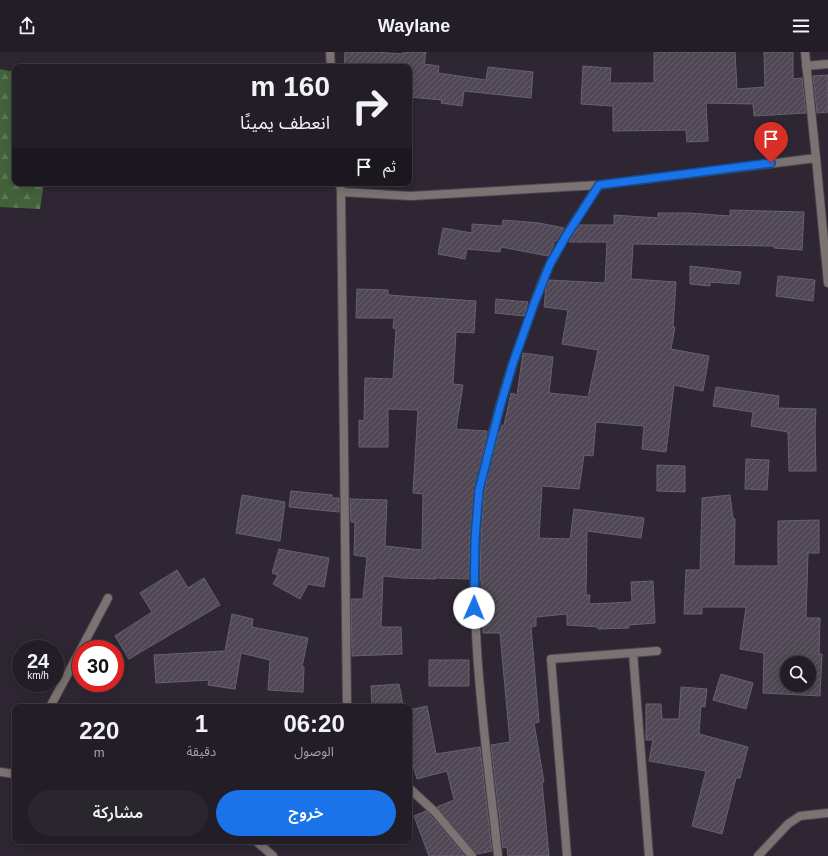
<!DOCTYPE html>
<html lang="ar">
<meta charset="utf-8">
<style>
body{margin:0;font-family:Arial,"Noto Sans Arabic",sans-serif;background:#2a262e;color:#f1f3f6;direction:rtl;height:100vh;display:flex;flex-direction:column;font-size:15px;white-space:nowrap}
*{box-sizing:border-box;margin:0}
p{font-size:13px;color:#a2a2a7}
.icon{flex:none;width:22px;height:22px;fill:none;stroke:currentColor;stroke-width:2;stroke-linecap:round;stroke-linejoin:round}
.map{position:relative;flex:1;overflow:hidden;direction:ltr}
.side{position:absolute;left:12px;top:652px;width:400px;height:140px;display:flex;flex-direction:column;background:#221d26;border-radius:8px;box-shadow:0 2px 10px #0003,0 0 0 1px #3f3b43;direction:rtl}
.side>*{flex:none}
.hud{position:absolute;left:12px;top:12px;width:400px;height:122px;border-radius:8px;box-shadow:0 2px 10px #0003,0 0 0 1px #3f3b43;direction:rtl;background:#221d26;color:#f1f3f6;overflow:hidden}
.fabs{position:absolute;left:780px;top:604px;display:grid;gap:8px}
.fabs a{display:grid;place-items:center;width:36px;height:36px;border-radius:50%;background:#221d26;box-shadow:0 2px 10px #0003,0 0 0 1px #3f3b43;font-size:20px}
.speed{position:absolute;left:12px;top:588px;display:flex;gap:8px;font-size:20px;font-weight:700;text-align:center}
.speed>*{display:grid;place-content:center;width:52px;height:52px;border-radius:50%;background:#221d26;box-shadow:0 2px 10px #0003,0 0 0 1px #3f3b43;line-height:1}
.speed small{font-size:10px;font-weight:400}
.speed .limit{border:6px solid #d22;background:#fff;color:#111}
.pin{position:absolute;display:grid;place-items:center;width:34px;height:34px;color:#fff;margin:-41px -17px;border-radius:50% 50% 50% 0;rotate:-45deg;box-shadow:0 0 4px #0007}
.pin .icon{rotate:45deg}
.me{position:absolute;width:44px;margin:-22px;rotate:1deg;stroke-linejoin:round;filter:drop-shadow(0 0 3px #0008)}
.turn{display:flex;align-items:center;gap:14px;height:84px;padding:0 16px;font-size:18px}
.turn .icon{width:52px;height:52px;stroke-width:2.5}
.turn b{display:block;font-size:28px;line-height:34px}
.then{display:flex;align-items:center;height:38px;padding:0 16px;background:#0003;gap:8px;font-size:15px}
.eta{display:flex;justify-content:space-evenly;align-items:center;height:68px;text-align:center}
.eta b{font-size:24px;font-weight:600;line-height:28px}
.primary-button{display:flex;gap:8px;margin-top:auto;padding:8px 16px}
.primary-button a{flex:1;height:46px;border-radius:24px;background:#1a73e8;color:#fff;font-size:16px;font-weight:600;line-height:46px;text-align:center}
.primary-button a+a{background:#2a262e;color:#f1f3f6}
header{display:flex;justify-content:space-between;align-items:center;height:52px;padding:0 16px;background:#221d26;font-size:18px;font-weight:600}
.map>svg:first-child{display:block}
.forest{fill:url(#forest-firs)}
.building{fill:url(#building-hatch);stroke:#68606e;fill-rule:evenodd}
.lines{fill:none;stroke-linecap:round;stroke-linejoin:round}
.minor-casing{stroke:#4b4450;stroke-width:10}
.minor{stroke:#7b7271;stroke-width:8}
.route-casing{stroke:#114b97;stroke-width:10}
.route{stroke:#1a73e8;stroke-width:7}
</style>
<header><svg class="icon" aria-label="menu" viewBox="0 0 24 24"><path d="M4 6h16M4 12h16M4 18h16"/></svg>Waylane<svg class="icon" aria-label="share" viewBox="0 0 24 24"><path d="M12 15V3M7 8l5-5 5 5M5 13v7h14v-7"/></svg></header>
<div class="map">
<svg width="828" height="804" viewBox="0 0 828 804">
<defs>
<pattern id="forest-firs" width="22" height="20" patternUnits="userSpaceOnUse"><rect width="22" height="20" fill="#43613b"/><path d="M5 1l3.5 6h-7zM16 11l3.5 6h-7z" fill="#5e7757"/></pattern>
<pattern id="building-hatch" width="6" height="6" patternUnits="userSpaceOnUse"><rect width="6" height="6" fill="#4f4754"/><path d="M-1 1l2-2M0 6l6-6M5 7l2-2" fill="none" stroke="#68616d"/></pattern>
</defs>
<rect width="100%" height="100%" fill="#2e2733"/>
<path class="forest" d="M0,17l15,3v111h29l-4,26 -40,-2z"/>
<path class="building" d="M345,0h30l28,2v-2h23l-2,12 15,2 -1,7 48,7 2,-13 45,5 -2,26 -67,-7 -2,15 -21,-3 1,-3 -33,-3v-30h-65z
M654,0h81l2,37 28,-2 -1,-35h29v27l9,-1 4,35 -52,3 -1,-12 -47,-1 2,38 -21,1 -1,-12 -73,1v-25l-32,-2 2,-38 28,2 -1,15h44z
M828,23v37l-11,1 -4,-37z
M730,158l74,2 -2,38 -28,-2v-2l-141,-2 -2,35 45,3 -3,45h2l-4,22 38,7 -6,35 -29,-6 -8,67 -24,-3 2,-23 -48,-4 -3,34 -9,-1 -5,34 -37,-3 -3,52 31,1 4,-30 70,9 -3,20 -54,-7 -1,64h4l-1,9 43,-2 -1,-20 22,-1 2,42 -26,2v3l-31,1v-2l-31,-2v-11l-31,3v9l-5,1 8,95 -5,1 10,59h-2l7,74h-41l-1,-9 -4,1 -12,-103 19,-3 -10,-109h-17l-2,-54h-1l1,-40 3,-45 5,-27 10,-35h1l2,-7h2l7,-32 6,2 6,-42 30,4 -4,36 39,4 10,-47 -36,-6 6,-34 -24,-3 2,-21 3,-6 56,3 2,-41h-38l10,-17h35v-10l44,3v-5h32l40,3z
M503,168l36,3 25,5 -8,13h-2l-1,5 -5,10 -47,-9 -1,5 -33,-3 -2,10 -27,-5 5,-26 29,5v-9l30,2z
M690,214l51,6 -2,12 -29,-2v4l-20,-2z
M778,224l37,4 -2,21 -37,-5z
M357,237l31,1v5l88,6 -2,32 -18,-1 -3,52 10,1 -7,44 31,2 -12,53 -5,54 -1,41 -34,-1v1l-32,-1 -20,-2 -2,51h20l1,27 -50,2 -1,-57h12l4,-42 -13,-2 1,-33h-4l-1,-23 37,1 -2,46 37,4 1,-56 -10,-1 5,-83 -30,-1v38h-29v-27l5,1 1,-43 28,1 3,-50 -3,-1 1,-10h-38z
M496,247l32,3 -4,14 -29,-3z
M716,335l63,9 -1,12 38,1 -1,21 1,41h-27l-1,-39 -37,-6 2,-14 -40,-6z
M746,407l23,1 -2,30 -22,-1z
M657,413l28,1v26l-28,-1z
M291,439l41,4v3h7v14l-50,-5z
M242,443l43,7 -5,39 -44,-8z
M730,443l3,23 2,1 -1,47h44v-45l41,-1v33h-11l-2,65h14l-1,36h3l-2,42 -57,-3 1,-40 -24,-4 6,-42h-44v7h-18l2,-44h14l2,-64v-8zM787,611h22v22h-22z
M279,497l50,9 -5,29 -16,-3 -8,15 -27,-15 5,-9 -6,-2z
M177,518l11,18 16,-10 16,27 -91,54 -14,-23 37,-24 -12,-19z
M232,562l21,5 -1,8 56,11 -6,29h2l-1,25 -35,-2 2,-30 -29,-7 -6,36 -27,-4 1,-5 -53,3 -2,-28 71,-4z
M429,608h40v26h-40z
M721,622l32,9 -7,26 -33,-9z
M399,632l4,21 -31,1 -1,-20z
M681,635l26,2 -2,18 -4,-1 -2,28 49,13 -8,31h-4l-14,56 -30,-8 14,-55 -57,-10 4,-21h-7v-36h15l1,15h17z
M427,654l9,48 44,-7 12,104 -15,3 -40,-47 17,-7 -7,-29 -30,8 -8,-28v-41z
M426,759l5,5 34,40h-36l-15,-40z"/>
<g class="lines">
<g class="minor-casing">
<path id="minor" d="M330,0l1,15
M806,14l22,-2
M816,106l12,125
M340,131l1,9
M81,597l27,-51
M633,601l16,203
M50,655l31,-58
M347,655l-6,-515 70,4 188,-11 217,-27 -11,-106
M0,720l15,2
M409,736l26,24 37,44
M256,789l17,15
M498,804c-13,-120 -32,-242 -19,-363 2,-23 11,-50 17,-72 8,-33 19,-65 31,-97 7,-20 14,-42 24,-62 14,-27 31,-52 48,-77
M567,804l-16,-197 106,-8
M758,804l30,-32 12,-8 28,-3"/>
</g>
<use href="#minor" class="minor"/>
</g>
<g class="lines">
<g class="route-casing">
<path id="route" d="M474,556l1,-69 4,-49 21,-83 13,-44 21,-59 16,-40 16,-28 33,-51 172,-22"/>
</g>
<use href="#route" class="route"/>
</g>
</svg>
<div class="fabs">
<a><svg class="icon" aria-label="search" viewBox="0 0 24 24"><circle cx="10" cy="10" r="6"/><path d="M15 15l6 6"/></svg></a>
</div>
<div class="speed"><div>24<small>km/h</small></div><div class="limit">30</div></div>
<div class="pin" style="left:771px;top:111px;background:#d93025"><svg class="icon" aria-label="arrive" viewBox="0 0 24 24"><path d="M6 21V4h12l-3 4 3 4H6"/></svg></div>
<svg class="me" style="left:474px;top:556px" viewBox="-20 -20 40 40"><circle r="19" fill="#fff"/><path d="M0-13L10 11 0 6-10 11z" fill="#1a73e8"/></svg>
<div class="hud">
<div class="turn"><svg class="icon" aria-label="right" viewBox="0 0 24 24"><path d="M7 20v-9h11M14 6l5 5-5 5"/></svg><div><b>160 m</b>انعطف يمينًا</div></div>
<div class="then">ثم<svg class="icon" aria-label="arrive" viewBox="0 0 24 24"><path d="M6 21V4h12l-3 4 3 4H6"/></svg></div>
</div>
<section class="side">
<div class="eta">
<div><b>06:20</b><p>الوصول</p></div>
<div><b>1</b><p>دقيقة</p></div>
<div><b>220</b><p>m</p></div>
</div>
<div class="primary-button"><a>خروج</a><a>مشاركة</a></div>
</section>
</div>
